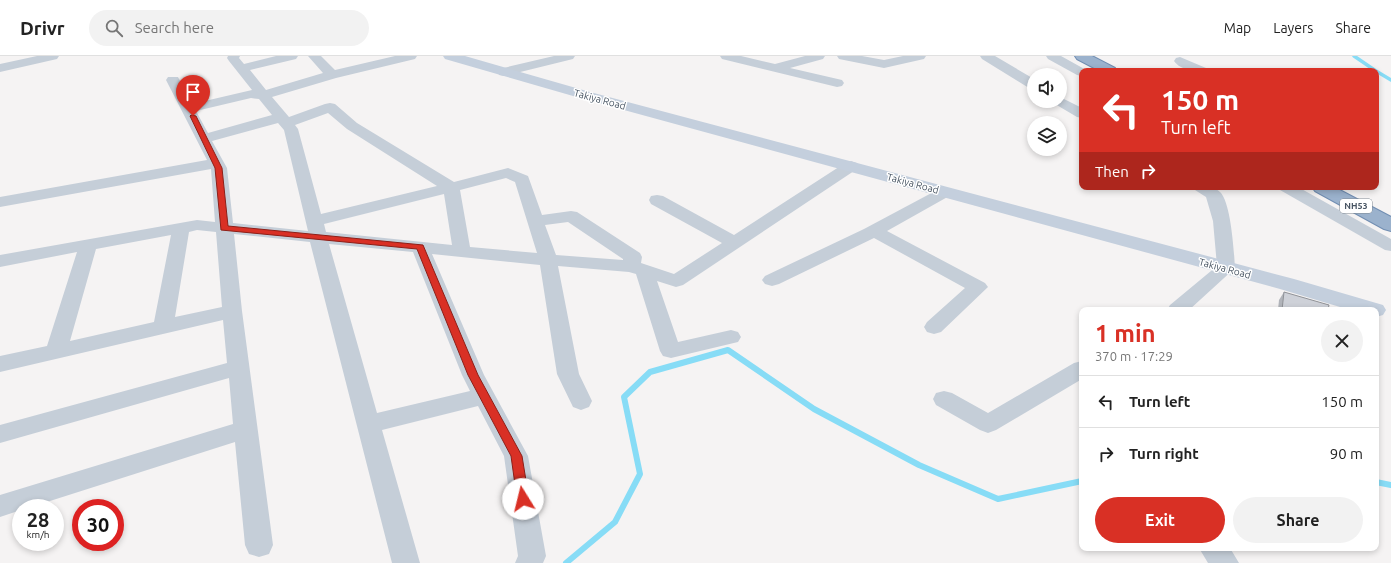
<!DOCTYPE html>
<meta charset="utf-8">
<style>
body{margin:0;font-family:Ubuntu,sans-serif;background:#f2f2f2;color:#222;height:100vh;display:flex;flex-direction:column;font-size:15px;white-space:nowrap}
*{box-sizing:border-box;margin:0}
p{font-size:13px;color:#767676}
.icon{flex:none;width:22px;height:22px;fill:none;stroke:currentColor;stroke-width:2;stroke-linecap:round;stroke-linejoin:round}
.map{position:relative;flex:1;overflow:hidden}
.panel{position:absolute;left:1079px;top:251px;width:300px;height:244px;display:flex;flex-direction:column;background:#fff;border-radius:8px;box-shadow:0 2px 6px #0003}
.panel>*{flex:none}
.top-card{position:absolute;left:1079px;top:12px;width:300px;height:122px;border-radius:8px;box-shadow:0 2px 6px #0003;background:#d93025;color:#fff;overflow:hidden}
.controls{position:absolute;left:1027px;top:12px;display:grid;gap:8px}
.controls a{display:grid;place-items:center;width:40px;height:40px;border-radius:50%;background:#fff;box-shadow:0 2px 6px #0003;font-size:20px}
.speed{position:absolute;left:12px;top:443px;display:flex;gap:8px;font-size:20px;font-weight:700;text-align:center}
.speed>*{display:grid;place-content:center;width:52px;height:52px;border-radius:50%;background:#fff;box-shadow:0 2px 6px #0003;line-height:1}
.speed small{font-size:10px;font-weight:400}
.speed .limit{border:6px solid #d22;background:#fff;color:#111}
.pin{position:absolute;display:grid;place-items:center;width:34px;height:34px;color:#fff;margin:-41px -17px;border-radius:50% 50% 50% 0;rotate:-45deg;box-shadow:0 0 4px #0007}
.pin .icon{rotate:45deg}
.me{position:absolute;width:44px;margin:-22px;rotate:351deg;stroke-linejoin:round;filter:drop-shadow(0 0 3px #0008)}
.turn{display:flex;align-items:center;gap:14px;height:84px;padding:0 16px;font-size:18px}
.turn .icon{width:52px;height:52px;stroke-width:2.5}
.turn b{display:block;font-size:28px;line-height:34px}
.then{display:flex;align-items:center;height:38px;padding:0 16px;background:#0003;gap:8px;font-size:15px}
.round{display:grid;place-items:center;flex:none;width:42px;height:42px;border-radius:21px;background:#f2f2f2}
.headline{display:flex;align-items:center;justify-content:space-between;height:68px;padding:0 16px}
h1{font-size:24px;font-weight:700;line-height:30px;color:#d93025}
.primary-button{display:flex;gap:8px;margin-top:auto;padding:8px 16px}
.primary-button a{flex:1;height:46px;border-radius:24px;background:#d93025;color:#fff;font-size:16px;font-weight:700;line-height:46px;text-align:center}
.primary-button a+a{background:#f2f2f2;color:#222}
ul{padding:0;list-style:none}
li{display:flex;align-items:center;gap:12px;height:52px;padding:0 16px;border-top:1px solid #e0e0e0}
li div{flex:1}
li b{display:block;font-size:15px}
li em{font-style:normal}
header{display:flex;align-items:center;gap:24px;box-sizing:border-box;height:56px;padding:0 20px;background:#fff;border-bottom:1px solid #e0e0e0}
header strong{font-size:19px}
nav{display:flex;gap:22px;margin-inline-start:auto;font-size:14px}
.search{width:280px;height:36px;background:#f2f2f2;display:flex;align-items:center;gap:10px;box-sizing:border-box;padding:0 14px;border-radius:22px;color:#767676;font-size:15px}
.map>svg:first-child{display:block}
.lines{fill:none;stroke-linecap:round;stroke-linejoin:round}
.stream-far1{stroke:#87dcf6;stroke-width:3.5}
.stream{stroke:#87dcf6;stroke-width:6}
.trunk-casing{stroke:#718eb2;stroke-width:2}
.minor{fill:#c5ced8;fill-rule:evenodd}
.secondary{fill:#c4cfdd;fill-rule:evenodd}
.trunk{fill:#9bb2cd;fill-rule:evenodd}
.wall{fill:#b1b4ba}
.building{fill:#ced1d8;stroke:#909297}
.route{fill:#d93025;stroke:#8d1f18}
.labels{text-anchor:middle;stroke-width:3;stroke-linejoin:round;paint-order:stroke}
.shield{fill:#fff;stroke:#7f8892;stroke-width:1}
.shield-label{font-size:9px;font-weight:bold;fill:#485563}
.street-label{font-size:10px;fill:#485563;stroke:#fff}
</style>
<header>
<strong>Drivr</strong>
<div class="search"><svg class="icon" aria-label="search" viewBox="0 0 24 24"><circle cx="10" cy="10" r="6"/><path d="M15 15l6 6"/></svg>Search here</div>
<nav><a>Map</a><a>Layers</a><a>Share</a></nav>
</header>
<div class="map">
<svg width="1391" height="507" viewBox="0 0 1391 507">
<rect width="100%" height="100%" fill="#f5f3f3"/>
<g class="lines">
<path class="stream-far1" d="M1354,0l22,15
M1376,15l15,9"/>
<path class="stream" d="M1376,426l15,3
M566,507l49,-41 25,-48 -16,-77 26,-25 78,-22 86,59 105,56 79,34 84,-18"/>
<g class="trunk-casing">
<path id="trunk" d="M1075,0h17l23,12 2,3h-17l-23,-12z
M1312,131h22l57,30v14l-7,-2 -69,-38z"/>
</g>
<path class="minor" d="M37,0h22l-2,3 -57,13v-8z
M228,0h12l-1,2 5,6 32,-8h22l-2,3 -46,11 16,20 57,-17 -15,-17h13l14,14 60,-14h22l-2,3 -79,19 -64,19 17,20 36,-13 5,-1 5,1 22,19 97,59 54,-14 20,8 14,39 29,-4 6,1 63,41 2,4 -1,6 33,11 48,-31 -71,-39 -2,-4 2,-4 6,-1 6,1 71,39 111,-72 6,-2 6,2 2,3 -2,3 -174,116 -7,2 -19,-6 21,61 53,-12 7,2 3,5 -3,5 -67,16 -8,-2 -3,-5 -24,-77 -7,-2 -71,-6 21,108 13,27 -3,6 -8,3 -8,-3 -16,-33 -17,-109 -108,-11 52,121 44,81 18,100 -3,7h-28l3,-7 -14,-100 -26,-50 -96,24 38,133h-28l-82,-321 -76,-8 8,77 31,234 -4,9 -10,3 -10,-3 -4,-9 -10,-103 -207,66h-7v2l-21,7v-22l233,-71 -4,-46 -229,65v-18l227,-62 -4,-43 -223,52v-16l47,-10 30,-94 -77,15v-12l197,-35 18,2 -4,-53 -211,38v-10l207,-37 -41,-80 2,-3h10l14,27 60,-14 -23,-29 -2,-3zM251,42l8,1 13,16 -64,18 -12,-22zM328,57l19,16 90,57 -116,28 -23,-85 -3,-4zM278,67l6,7 24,101 -75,-8 -6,-55 -15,-27zM506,122l9,4 22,71 -67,-6 -10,-57zM444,138l8,51 -126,-13 -2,-8zM568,166l55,37v1l-67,-5 -11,-30zM197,174l19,2 6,75 -47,10 14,-85zM171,179l-17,87 -84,19 26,-92zM329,188l84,8 49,123 8,16 -93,22z
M554,0h21l-2,3 -69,17 -5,-1 -1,-3 1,-3z
M720,0h21l34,8 30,-8h20l-2,3 -33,9 52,12 2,3 -2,3 -5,1 -115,-28z
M837,0h25l22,4 19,-4h23l-2,3 -40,9 -45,-9z
M980,0h15l39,23v10l-5,-1 -47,-29z
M1046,0h15l27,15h-6v5l-5,-1 -29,-16z
M1180,1l26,11 1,3c-11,0 -26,0 -33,-10l2,-3z
M1060,41l22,11v10l-5,-1 -22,-13 -2,-3h7z
M945,131l6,2 2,3 -2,3 -64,36 98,52 3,4 -47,45 -7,2 -7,-2 -3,-5 3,-5 38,-34 -91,-50 -95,46 -7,2 -7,-2 -3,-4 3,-4 99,-47 75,-40z
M1193,131c9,0 20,-2 27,5 11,10 14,60 15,76l-46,42h-22l3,-5 47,-39 -4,-45 -7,-24 -11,-7z
M1278,131h20l93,52v12l-6,-1 -105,-60z
M1082,305v18l-86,51 -8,3 -8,-3 -44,-25 -3,-6 3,-6 8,-2 8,2 36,20 86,-50z
M1199,492h31l9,15h-31z"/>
<path class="secondary" d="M443,0h22l125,36 704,187 89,26 3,5 -3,5 -7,2v-7h-26l-70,-21 -700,-191 -135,-39z"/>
<use href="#trunk" class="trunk"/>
</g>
<path class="wall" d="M1284,236l44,18h-50l1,-10z"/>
<path class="building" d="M1284,236l45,13 -1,5h-46z"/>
<path class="route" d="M191,59l5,1 26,52 6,58 195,19 55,130 44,81 7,43 -2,3 -4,2 -4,-2 -2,-3 -6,-43 -43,-81 -51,-126 -196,-19 -6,-62 -25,-52z"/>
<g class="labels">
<rect class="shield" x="1340" y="143" width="32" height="14" rx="3"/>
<g class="shield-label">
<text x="1356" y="153">NH53</text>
</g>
<g class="street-label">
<text transform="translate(600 43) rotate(15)" y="4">Takiya Road</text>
<text transform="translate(913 127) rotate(15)" y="4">Takiya Road</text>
<text transform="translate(1225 212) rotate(15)" y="4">Takiya Road</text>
</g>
</g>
</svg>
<div class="controls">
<a><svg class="icon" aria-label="sound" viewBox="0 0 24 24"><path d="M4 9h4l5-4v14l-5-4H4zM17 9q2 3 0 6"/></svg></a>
<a><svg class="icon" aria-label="layers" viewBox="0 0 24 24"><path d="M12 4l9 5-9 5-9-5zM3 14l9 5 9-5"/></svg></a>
</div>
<div class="speed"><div>28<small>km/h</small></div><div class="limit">30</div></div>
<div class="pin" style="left:193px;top:60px;background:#d93025"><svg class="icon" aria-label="arrive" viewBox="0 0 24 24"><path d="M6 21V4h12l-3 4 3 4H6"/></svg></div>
<svg class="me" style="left:523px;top:443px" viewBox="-20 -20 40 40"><circle r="19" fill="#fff"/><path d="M0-13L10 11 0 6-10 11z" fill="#d93025"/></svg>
<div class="top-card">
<div class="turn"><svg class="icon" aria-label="left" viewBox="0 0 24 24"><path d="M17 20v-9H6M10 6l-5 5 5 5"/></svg><div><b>150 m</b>Turn left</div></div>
<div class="then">Then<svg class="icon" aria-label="right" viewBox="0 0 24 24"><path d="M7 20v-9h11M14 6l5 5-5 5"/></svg></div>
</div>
<section class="panel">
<div class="headline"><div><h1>1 min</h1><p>370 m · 17:29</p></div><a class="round"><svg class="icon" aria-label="close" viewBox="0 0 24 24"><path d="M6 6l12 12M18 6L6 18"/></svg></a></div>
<ul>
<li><svg class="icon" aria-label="left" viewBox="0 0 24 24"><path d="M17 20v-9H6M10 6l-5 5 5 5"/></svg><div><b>Turn left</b></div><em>150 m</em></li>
<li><svg class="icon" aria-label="right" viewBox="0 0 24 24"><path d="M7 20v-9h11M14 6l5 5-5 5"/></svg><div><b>Turn right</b></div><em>90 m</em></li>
</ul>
<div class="primary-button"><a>Exit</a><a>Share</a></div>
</section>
</div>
